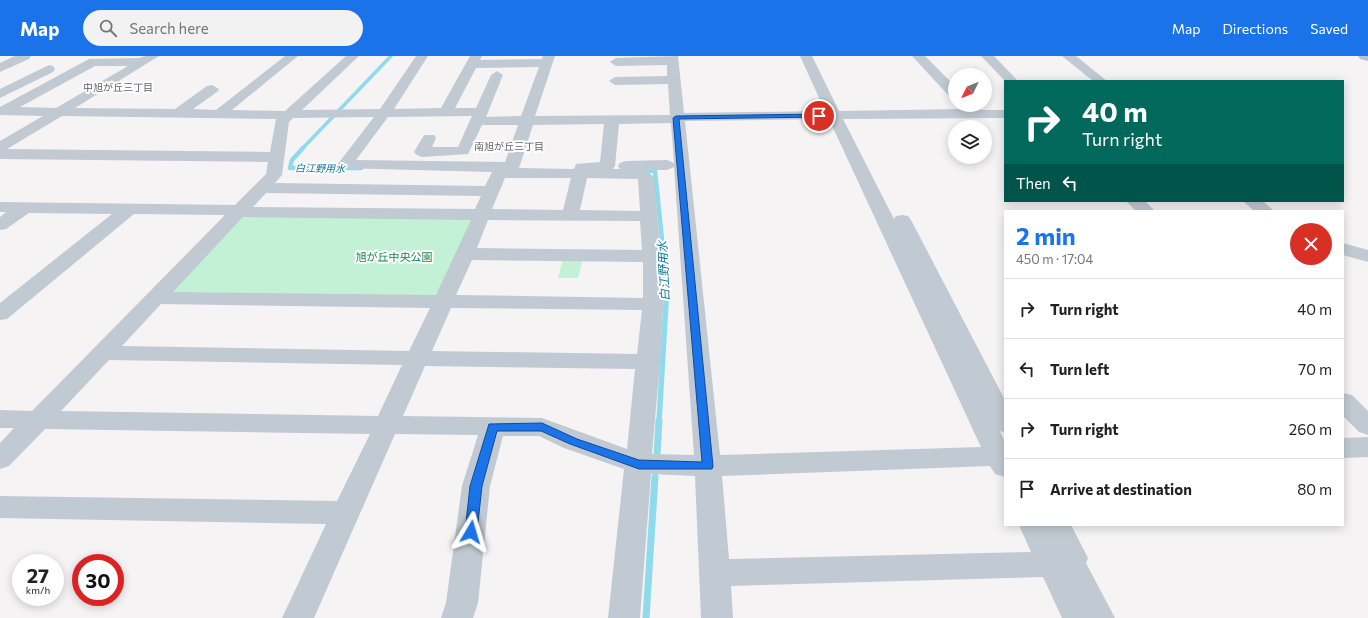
<!DOCTYPE html>
<meta charset="utf-8">
<style>
body{margin:0;font-family:Commissioner,"Noto Sans JP",sans-serif;background:#f2f2f2;color:#222;height:100vh;display:flex;flex-direction:column;font-size:15px;white-space:nowrap}
*{box-sizing:border-box;margin:0}
p{font-size:13px;color:#767676}
.icon{flex:none;width:22px;height:22px;fill:none;stroke:currentColor;stroke-width:2;stroke-linecap:round;stroke-linejoin:round}
.map{position:relative;flex:1;overflow:hidden}
.panel{position:absolute;left:1004px;top:154px;width:340px;height:316px;display:flex;flex-direction:column;background:#fff;border-radius:0px;box-shadow:0 2px 10px #0003}
.panel>*{flex:none}
.top-card{position:absolute;left:1004px;top:24px;width:340px;height:122px;border-radius:0px;box-shadow:0 2px 10px #0003;background:#00695c;color:#fff;overflow:hidden}
.needle{width:26px;rotate:227deg}
.tools{position:absolute;left:948px;top:12px;display:grid;gap:8px}
.tools a{display:grid;place-items:center;width:44px;height:44px;border-radius:50%;background:#fff;box-shadow:0 2px 10px #0003;font-size:20px}
.speed{position:absolute;left:12px;top:498px;display:flex;gap:8px;font-size:20px;font-weight:700;text-align:center}
.speed>*{display:grid;place-content:center;width:52px;height:52px;border-radius:50%;background:#fff;box-shadow:0 2px 10px #0003;line-height:1}
.speed small{font-size:10px;font-weight:400}
.speed .limit{border:6px solid #d22;background:#fff;color:#111}
.pin{position:absolute;display:grid;place-items:center;width:34px;height:34px;color:#fff;margin:-17px;border:2px solid #fff;border-radius:50%;box-shadow:0 1px 4px #0007}
.me{position:absolute;width:44px;margin:-22px;rotate:7deg;stroke-linejoin:round;filter:drop-shadow(0 0 3px #0008)}
.turn{display:flex;align-items:center;gap:14px;height:84px;padding:0 12px;font-size:18px}
.turn .icon{width:52px;height:52px;stroke-width:2.5}
.turn b{display:block;font-size:28px;line-height:34px}
.then{display:flex;align-items:center;height:38px;padding:0 12px;background:#0003;gap:8px;font-size:15px}
.round{display:grid;place-items:center;flex:none;width:42px;height:42px;border-radius:21px;background:#f2f2f2}
.headline{display:flex;align-items:center;justify-content:space-between;height:68px;padding:0 12px}
h1{font-size:24px;font-weight:700;line-height:30px;color:#1a73e8}
ul{padding:0;list-style:none}
li{display:flex;align-items:center;gap:12px;height:60px;padding:0 12px;border-top:1px solid #e0e0e0}
li div{flex:1}
li b{display:block;font-size:15px}
li em{font-style:normal}
header{display:flex;align-items:center;gap:24px;box-sizing:border-box;height:56px;padding:0 20px;background:#1a73e8;color:#fff}
header strong{font-size:19px}
nav{display:flex;gap:22px;margin-inline-start:auto;font-size:14px}
.search{width:280px;height:36px;background:#f2f2f2;display:flex;align-items:center;gap:10px;box-sizing:border-box;padding:0 14px;border-radius:22px;color:#767676;font-size:15px}
.map>svg:first-child{display:block}
.green{fill:#c3f1d5}
.lines{fill:none;stroke-linecap:round;stroke-linejoin:round}
.stream-far3{stroke:#90daee;stroke-width:3.5}
.stream-far2{stroke:#90daee;stroke-width:4.5}
.stream-far1{stroke:#90daee;stroke-width:5.5}
.stream{stroke:#90daee;stroke-width:7}
.minor{fill:#c1cad2;fill-rule:evenodd}
.major{fill:#b3c2d1;fill-rule:evenodd}
.route{fill:#1a73e8;stroke:#114b97}
.labels{text-anchor:middle;stroke-width:4;stroke-linejoin:round;paint-order:stroke}
.far-neighbourhood-label{font-size:10px;fill:#5f6368;stroke:#fff}
.far-water-label{font-size:10px;font-style:italic;fill:#0c7c9b;stroke:#fff}
.park-label{font-size:11px;fill:#17864f;stroke:#fff}
.water-label{font-size:12px;font-style:italic;fill:#0c7c9b;stroke:#fff}
</style>
<header>
<strong>Map</strong>
<div class="search"><svg class="icon" aria-label="search" viewBox="0 0 24 24"><circle cx="10" cy="10" r="6"/><path d="M15 15l6 6"/></svg>Search here</div>
<nav><a>Map</a><a>Directions</a><a>Saved</a></nav>
</header>
<div class="map">
<svg width="1368" height="562" viewBox="0 0 1368 562">
<rect width="100%" height="100%" fill="#f5f3f3"/>
<path class="green" d="M239,160l232,1 2,4 -34,73 -6,4 -261,-4 -3,-6z
M563,203h20l-5,19h-20z"/>
<g class="lines">
<path class="stream-far3" d="M302,93l89,-93"/>
<path class="stream-far2" d="M303,92l-11,12 -2,8h71
M639,115h16l10,98"/>
<path class="stream-far1" d="M659,366l8,-137 -2,-17"/>
<path class="stream" d="M657,399l2,-34
M646,562l9,-141"/>
<path class="minor" d="M15,0h16l-2,3 -29,13v-9z
M145,0h14l-84,52 100,1 32,-23 5,-1 7,4 -2,3 -24,17 23,1 69,-54h13l-66,54 53,1 61,-55h13l-57,54 78,-1 36,-53h12l-34,53 47,-1 29,-52h12l-2,4 62,-1 1,-3h12l-20,60 135,-1 -2,-31 -53,1 -6,-4 6,-4 52,-1v-11l-51,1 -6,-4 6,-4 62,-2 6,57 141,-2 -25,-55h12l27,55 126,-2 -4,-4h15l6,5h23v8l-162,1 51,100 2,-3 6,-1 6,1 3,4 94,180v33l-5,-2 5,11v35l-10,-3 -5,-8 -268,10 7,83 302,-7 -12,-27h52l17,33 -2,5 29,55h-53l-19,-41 -312,9 2,32h-32l-6,-142 -44,-2 -11,144h-32l16,-149 -60,-21 -25,-12h-36l-13,50 -12,117 -5,15h-32l5,-15 16,-117 16,-51 -83,-1 -81,184h-32l44,-94 -326,-6v-22l337,5 33,-67 -325,-5 -36,37 -9,3v-26l14,-15h-14v-18l32,1 193,-196 -91,-1 -127,105 -7,1v-17l112,-89 -83,-1 -23,16 -6,1v-13l6,-5h-6v-10l235,3 31,-31 2,-12 -268,-3v-18l43,-25 -43,-1v-8l89,-48 51,-1zM95,10h33l-72,42 -36,-1zM539,11l-18,49 -35,1 17,-42 -6,-4 -6,4 -15,33h-21l21,-40zM62,60l214,3 -6,33 -263,-3zM472,60l-14,31h-26l4,-9 -2,-3h-10l-10,17 3,3 5,2 46,-3 14,-29h36l-13,37 -149,-2 32,-43zM374,61l-37,48 2,3 153,4 -7,14 -210,-3 7,-8 7,-53 4,-4zM829,63l152,328 -261,8 -35,-334zM671,67l3,40 -7,-3 -41,1 -6,2 -2,3 2,3h-7l2,-3 4,-42zM604,68l-4,38 -24,2 -2,5 -55,-1 14,-43zM674,111l20,288 -42,-1 8,-92 4,-75 -10,-110 -9,-7h22zM505,122h66l-8,32 -71,-1zM587,122l51,1 2,32 -60,-1zM266,137l215,3 -6,13 -222,-2zM243,161l228,3 -35,75 -263,-3zM488,164l152,1 2,29 -165,-2zM472,204l171,2v36l-187,-3zM161,248l269,4 -21,43 -287,-5zM451,252l191,2 -5,44 -205,-3zM109,304l293,5 -24,51 -317,-5zM425,310l210,3 -8,80 -85,-31 -139,-2z
M912,0h13l30,30v12l-5,-1z
M981,0h13l24,25h-13z
M1062,0h14l31,25h-14z
M49,9l4,1 2,3 -2,3 -53,26v-9z
M1126,145h19l10,10h-19z
M1243,145h20l11,10h-20z
M1343,187l25,7v12l-25,-7z
M1343,337l9,2 16,16v24l-9,-3 -16,-16z
M1368,381v20l-25,1v-20z"/>
<path class="major" d="M1358,0h10v5l-8,-2z"/>
</g>
<path class="route" d="M819,58l2,3 -142,2 34,347 -1,3h-73l-69,-25 -29,-13h-44l-15,55 -5,46 -2,4 -4,1 -5,-1 -1,-4 5,-46 19,-62 53,-1 35,16 62,21 63,2 -29,-344 3,-2z"/>
<g class="labels">
<g class="far-neighbourhood-label">
<text x="118" y="35">中旭が丘三丁目</text>
<text x="509" y="94">南旭が丘三丁目</text>
</g>
<g class="far-water-label">
<text transform="translate(320 112) rotate(1)" y="4">白江野用水</text>
</g>
<g class="park-label">
<text x="394" y="205">旭が丘中央公園</text>
</g>
<g class="water-label">
<text transform="translate(664 215) rotate(-93)" y="4">白江野用水</text>
</g>
</g>
</svg>
<div class="tools">
<a><svg class="needle" viewBox="-14 -14 28 28"><path d="M0-13l5 13h-10z" fill="#e53935"/><path d="M0 13l5-13h-10z" fill="#767676"/></svg></a>
<a><svg class="icon" aria-label="layers" viewBox="0 0 24 24"><path d="M12 4l9 5-9 5-9-5zM3 14l9 5 9-5"/></svg></a>
</div>
<div class="speed"><div>27<small>km/h</small></div><div class="limit">30</div></div>
<div class="pin" style="left:819px;top:60px;background:#d93025"><svg class="icon" aria-label="arrive" viewBox="0 0 24 24"><path d="M6 21V4h12l-3 4 3 4H6"/></svg></div>
<svg class="me" style="left:471px;top:476px" viewBox="-20 -20 40 40"><path d="M0-17L14 15 0 8-14 15z" fill="#1a73e8" stroke="#fff" stroke-width="4"/></svg>
<div class="top-card">
<div class="turn"><svg class="icon" aria-label="right" viewBox="0 0 24 24"><path d="M7 20v-9h11M14 6l5 5-5 5"/></svg><div><b>40 m</b>Turn right</div></div>
<div class="then">Then<svg class="icon" aria-label="left" viewBox="0 0 24 24"><path d="M17 20v-9H6M10 6l-5 5 5 5"/></svg></div>
</div>
<section class="panel">
<div class="headline"><div><h1>2 min</h1><p>450 m · 17:04</p></div><a class="round" style="background:#d93025;color:#fff"><svg class="icon" aria-label="close" viewBox="0 0 24 24"><path d="M6 6l12 12M18 6L6 18"/></svg></a></div>
<ul>
<li><svg class="icon" aria-label="right" viewBox="0 0 24 24"><path d="M7 20v-9h11M14 6l5 5-5 5"/></svg><div><b>Turn right</b></div><em>40 m</em></li>
<li><svg class="icon" aria-label="left" viewBox="0 0 24 24"><path d="M17 20v-9H6M10 6l-5 5 5 5"/></svg><div><b>Turn left</b></div><em>70 m</em></li>
<li><svg class="icon" aria-label="right" viewBox="0 0 24 24"><path d="M7 20v-9h11M14 6l5 5-5 5"/></svg><div><b>Turn right</b></div><em>260 m</em></li>
<li><svg class="icon" aria-label="arrive" viewBox="0 0 24 24"><path d="M6 21V4h12l-3 4 3 4H6"/></svg><div><b>Arrive at destination</b></div><em>80 m</em></li>
</ul>
</section>
</div>
